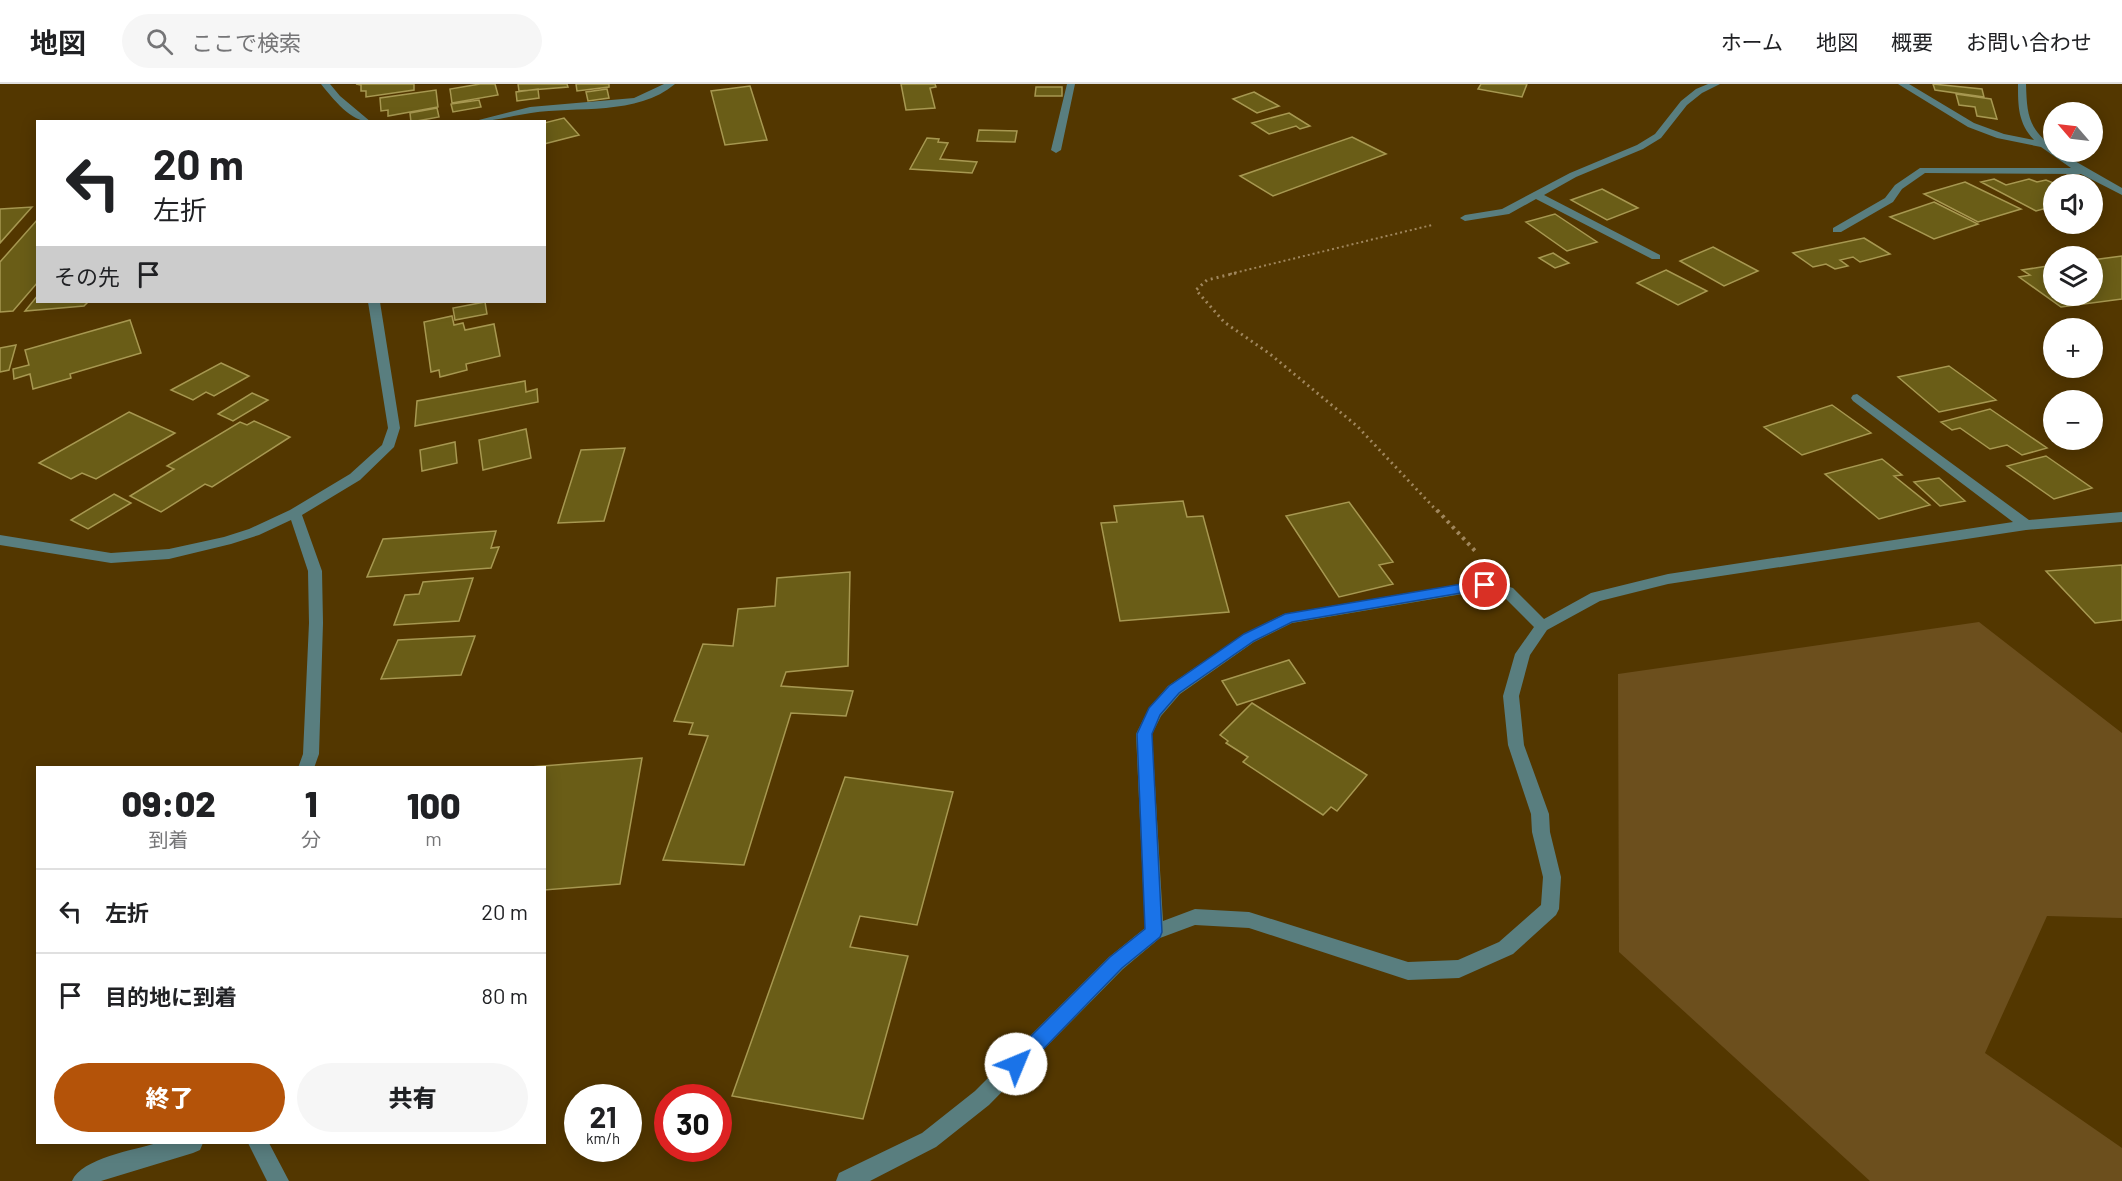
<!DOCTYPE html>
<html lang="ja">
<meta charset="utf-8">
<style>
body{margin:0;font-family:Barlow,"Noto Sans JP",sans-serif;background:#f6f6f6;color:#202124;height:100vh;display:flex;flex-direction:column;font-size:22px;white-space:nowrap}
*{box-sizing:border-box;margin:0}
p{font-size:20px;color:#757577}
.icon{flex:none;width:33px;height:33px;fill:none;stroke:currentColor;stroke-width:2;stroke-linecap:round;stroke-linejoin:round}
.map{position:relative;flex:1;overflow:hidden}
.details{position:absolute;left:36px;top:682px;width:510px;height:378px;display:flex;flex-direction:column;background:#fff;border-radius:0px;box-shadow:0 3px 15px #0003}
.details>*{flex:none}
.top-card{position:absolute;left:36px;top:36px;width:510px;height:183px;border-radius:0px;box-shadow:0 3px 15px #0003;background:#fff;color:#202124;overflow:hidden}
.needle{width:39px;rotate:298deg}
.controls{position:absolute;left:2043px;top:18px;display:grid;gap:12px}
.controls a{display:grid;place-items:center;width:60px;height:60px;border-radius:50%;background:#fff;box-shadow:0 3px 15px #0003;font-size:30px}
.speed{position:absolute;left:564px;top:1000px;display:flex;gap:12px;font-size:30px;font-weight:700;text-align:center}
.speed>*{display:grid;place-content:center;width:78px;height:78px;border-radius:50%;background:#fff;box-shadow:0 3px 15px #0003;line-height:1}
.speed small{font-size:15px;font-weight:400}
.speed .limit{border:9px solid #d22;background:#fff;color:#111}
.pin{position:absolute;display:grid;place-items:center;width:51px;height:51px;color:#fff;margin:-26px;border:3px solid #fff;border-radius:50%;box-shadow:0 2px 6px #0007}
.me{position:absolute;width:66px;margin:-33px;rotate:45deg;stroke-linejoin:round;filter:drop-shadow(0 0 4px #0008)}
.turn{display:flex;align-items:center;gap:21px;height:126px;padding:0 18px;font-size:27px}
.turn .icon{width:78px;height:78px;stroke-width:2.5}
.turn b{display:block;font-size:42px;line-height:51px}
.then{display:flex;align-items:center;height:57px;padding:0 18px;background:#0003;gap:12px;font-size:22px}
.eta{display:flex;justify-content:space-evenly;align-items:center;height:102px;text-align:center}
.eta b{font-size:36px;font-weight:800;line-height:42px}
.action{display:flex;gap:12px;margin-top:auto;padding:12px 18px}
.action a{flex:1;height:69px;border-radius:36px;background:#b45309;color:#fff;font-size:24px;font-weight:800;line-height:69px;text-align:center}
.action a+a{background:#f6f6f6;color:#202124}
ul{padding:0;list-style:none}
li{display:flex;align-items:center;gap:18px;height:84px;padding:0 18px;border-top:2px solid #e0e0e0}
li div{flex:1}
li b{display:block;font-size:22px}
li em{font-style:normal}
header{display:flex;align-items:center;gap:36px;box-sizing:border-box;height:84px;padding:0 30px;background:#fff;border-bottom:2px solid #e0e0e0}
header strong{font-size:28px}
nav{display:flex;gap:33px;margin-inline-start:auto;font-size:21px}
.search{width:420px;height:54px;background:#f6f6f6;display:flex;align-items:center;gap:15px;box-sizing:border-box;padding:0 21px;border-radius:33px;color:#757577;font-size:22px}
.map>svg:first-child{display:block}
.green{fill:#6c4f1d}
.building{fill:#6a5d17;stroke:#a79851;stroke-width:1.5}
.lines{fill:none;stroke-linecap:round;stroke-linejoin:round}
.path-far2{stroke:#a0875d;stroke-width:2;stroke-dasharray:2 3;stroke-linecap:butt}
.path-far1{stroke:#a0875d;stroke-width:3;stroke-dasharray:2 4;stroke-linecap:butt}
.path{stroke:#a0875d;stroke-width:4;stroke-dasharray:3 4.5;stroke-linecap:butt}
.minor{fill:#597e7f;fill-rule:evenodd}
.route{fill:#1a73e8;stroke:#114b97;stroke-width:1.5}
</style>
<header>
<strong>地図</strong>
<div class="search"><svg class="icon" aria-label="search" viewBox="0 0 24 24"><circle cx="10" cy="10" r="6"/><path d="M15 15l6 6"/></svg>ここで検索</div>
<nav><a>ホーム</a><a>地図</a><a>概要</a><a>お問い合わせ</a></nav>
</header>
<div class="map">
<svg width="2122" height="1097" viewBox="0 0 2122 1097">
<rect width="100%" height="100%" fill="#533700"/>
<path class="green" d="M1979,538l143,111v185l-75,-2 -62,137 137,95v33h-252l-251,-229 -1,-278z"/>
<path class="building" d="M356,0h58v6l-48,7v-6h-5v-6z
M480,0h15l3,11 -46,8 -2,-14z
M518,0h49l1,3 -49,4z
M576,0h33v3l-32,4z
M901,0h34l1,3 -6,1 5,20 -29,2z
M1481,0h46l-5,13 -44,-8z
M1933,0l49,5 2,8 -49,-7z
M750,2l17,54 -42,5 -14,-54z
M1036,3h26v9h-27z
M538,5l1,9 -22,3 -1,-9z
M607,5l2,9 -21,3 -2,-9z
M436,6l2,17 -50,9v-6l-7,1 -1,-13z
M1254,8l25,14 -22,7 -24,-14z
M1956,10l35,5 6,20 -20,-3 -2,-9 -16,-2z
M479,16l2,7 -28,5 -2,-8z
M437,24l2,9 -28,5 -1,-9z
M1289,29l21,13 -10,3 -4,-3 -27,8 -17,-11z
M564,34l15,17 -35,9v-21z
M979,46l38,1 -2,11 -38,-1z
M1352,53l34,17 -113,42 -33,-20z
M927,54l12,1 -1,3 10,1 -8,16 37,3 -5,11 -62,-4z
M1994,95l12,6 23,-6 8,3 9,-2 10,4h-2v22l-18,5 -55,-29z
M1965,98l56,27 -43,13 -54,-28z
M1602,105l36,19 -31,12 -36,-20z
M1934,118l44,22 -44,15 -44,-22z
M32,123l-32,36v-34z
M1555,130l42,28 -30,9 -41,-29z
M38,135v63l-25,29 -13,1v-50z
M1864,154l26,16 -30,8 -7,-5 -13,3 8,6 -13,3 -9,-5 -13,3 -20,-14z
M1713,163l45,24 -34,15 -44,-25z
M1553,169l16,10 -14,5 -16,-10z
M2122,172v43l-61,8 -42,-30 11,-2 -8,-5 32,-5v31h38v-36z
M1666,186l41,21 -29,14 -41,-22z
M38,211v7h50l-4,4 -59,5z
M485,218l2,12 -32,6 -2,-12z
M452,232l2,9 9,-2 2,7 29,-6 6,32 -34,8 1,6 -27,7 -1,-7 -8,2 -7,-50z
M130,236l11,33 -71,21 1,4 -38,11 -3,-15 -16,5 -1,-10 16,-4 -4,-15z
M16,261l-7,25 -9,2v-24z
M221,279l28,13 -35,20 -8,-4 -13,8 -22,-10z
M1949,282l47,34 -57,12 -41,-35z
M525,297l1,11 11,-3 1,13 -123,24 2,-25z
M252,309l16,7 -35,21 -15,-7z
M1832,321l39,28 -69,22 -38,-28z
M1990,325l57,39 -25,7 -15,-10 -17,4 -30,-21 -8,2 -11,-8z
M129,328l46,21 -79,46 -14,-6 -11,6 -32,-16z
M254,337l36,16 -78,50 -7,-3 -44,28 -31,-16 44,-27 -7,-3 73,-44 7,3z
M526,345l5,29 -48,12 -4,-30z
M455,358l2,21 -35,8 -2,-21z
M625,364l-21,73 -46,2 23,-73z
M2046,372l46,32 -38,11 -47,-33z
M1882,375l20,16 -8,1 36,29 -51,14 -54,-45z
M1939,394l26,23 -25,5 -26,-24z
M114,410l17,9 -43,26 -17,-9z
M1183,417l4,16 16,-1 26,96 -109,9 -19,-98 16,-1 -3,-16z
M1349,418l44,60 -14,3 14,19 -54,13 -53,-81z
M496,447l-5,17 8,-1 -8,21 -124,9 16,-38z
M2122,481v55l-27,3 -49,-52z
M850,488l-2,94 -62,6 -5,14 72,5 -7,25 -55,-3 -47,152 -81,-5 45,-124 -19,-2 4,-11 -19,-2 29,-77 30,2 5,-37 37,-3 2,-28z
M473,494l-14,43 -65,4 11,-30 14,-1 4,-12z
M475,552l-14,39 -80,4 17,-39z
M1289,576l16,23 -68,22 -15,-24z
M1252,619l115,72 -30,36 -6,-4 -8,8 -80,-53 5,-5 -22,-14 2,-2 -8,-6z
M642,674l-22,126 -76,6v-122h-26z
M845,693l108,15 -36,133 -57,-9 -10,31 58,9 -45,163 -131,-23z"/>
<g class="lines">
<path class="path-far2" d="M1230,190l202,-49"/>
<path class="path-far1" d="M1236,189l-29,7 -11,10 28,32 46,32 87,72 81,86"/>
<path class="path" d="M1437,426l39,42"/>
<path class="minor" d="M321,0h9l10,12 31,26c-20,0 -38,-23 -50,-38z
M664,0h11c-38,32 -98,22 -144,29 -21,3 -39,9 -60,9l59,-15 104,-9z
M1067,0h8l-14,66 -5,3 -5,-3z
M1708,0h12l-18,9 -15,12 -26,33 -18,11 -67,28 -32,18 116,60v4h-8l-116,-60 -27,15 -44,7 -5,-3 5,-3 37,-6 68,-36 67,-28 18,-11 26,-33 15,-12z
M1898,0h11l65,39 30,11 30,6c-16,-17 -16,-34 -16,-56h8c1,31 2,44 28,64v4h5l63,36v7l-41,-21 -156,-1 -23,16 -9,13 -52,30h-8v-4l52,-30 10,-13 25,-17h151l-30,-21 -44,-9 -29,-11z
M368,218h12l20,126 -6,19 -34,33 -58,35 20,56 1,52 -4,131 -5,14h-16l5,-14 6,-131 -1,-52 -17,-51 -32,15 -28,9 -62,15 -58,4 -111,-18v-10l111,18 58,-4 55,-12 25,-8 41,-19 60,-36 32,-29 6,-17z
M1857,310l172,126 93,-8v10l-96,8 -358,54 -68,17 -53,29 -17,25 -11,41 5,49 25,69 1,18 11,45 -2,32 -3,6 -43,39 -54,24 -51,2 -159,-52 -54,-3 -35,13 -37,31 -134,136 -53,42 -66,34h-34l3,-8 83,-40 53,-42 134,-134 36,-29 -9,-194 13,-26 19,-22 76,-52 40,-20 202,-34 27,8 31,31 47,-26 77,-19 345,-52 -160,-121 -2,-3 2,-3zM1486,506l17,6 31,31 -19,27 -12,42 5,49 23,69 1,18 11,45 -2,28 -42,37 -41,18 -50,2 -159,-50 -54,-3 -32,12 -11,-187 9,-18 19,-22 74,-52 38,-19z
M157,1059h46l-3,7 -7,3 -92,28h-29c10,-23 62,-31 85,-38z
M248,1059h21l20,38h-22z"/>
</g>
<path class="route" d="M1485,496l7,5 -2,3 -198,34 -38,19 -75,52 -19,22 -8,19 10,198 -2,5 -38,31 -100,103 -6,2 -7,-2 -3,-7 3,-6 101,-101 35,-28 -8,-195 12,-26 20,-22 75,-52 41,-20z"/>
</svg>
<div class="controls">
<a><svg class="needle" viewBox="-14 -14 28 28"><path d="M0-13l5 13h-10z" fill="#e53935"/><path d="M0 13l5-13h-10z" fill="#757577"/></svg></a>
<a><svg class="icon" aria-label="sound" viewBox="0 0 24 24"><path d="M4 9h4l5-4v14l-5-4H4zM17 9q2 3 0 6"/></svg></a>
<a><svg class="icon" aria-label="layers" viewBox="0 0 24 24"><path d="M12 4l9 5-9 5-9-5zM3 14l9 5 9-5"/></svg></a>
<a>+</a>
<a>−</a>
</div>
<div class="speed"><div>21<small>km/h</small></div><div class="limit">30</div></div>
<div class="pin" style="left:1485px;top:501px;background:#d93025"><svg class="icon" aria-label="arrive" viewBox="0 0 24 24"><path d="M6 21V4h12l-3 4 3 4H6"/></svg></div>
<svg class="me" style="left:1016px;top:980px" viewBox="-20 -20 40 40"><circle r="19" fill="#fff"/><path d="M0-13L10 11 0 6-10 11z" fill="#1a73e8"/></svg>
<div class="top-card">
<div class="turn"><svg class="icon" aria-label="left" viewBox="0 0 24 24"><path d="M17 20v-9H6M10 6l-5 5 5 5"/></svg><div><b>20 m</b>左折</div></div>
<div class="then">その先<svg class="icon" aria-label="arrive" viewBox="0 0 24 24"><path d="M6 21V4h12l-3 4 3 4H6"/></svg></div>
</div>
<section class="details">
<div class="eta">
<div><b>09:02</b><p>到着</p></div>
<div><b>1</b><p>分</p></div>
<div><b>100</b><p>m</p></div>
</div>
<ul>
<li><svg class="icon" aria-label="left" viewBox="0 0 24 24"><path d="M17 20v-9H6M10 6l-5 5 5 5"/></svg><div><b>左折</b></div><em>20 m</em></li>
<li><svg class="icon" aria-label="arrive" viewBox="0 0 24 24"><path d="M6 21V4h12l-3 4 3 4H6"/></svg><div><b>目的地に到着</b></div><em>80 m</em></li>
</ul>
<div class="action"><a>終了</a><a>共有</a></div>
</section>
</div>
